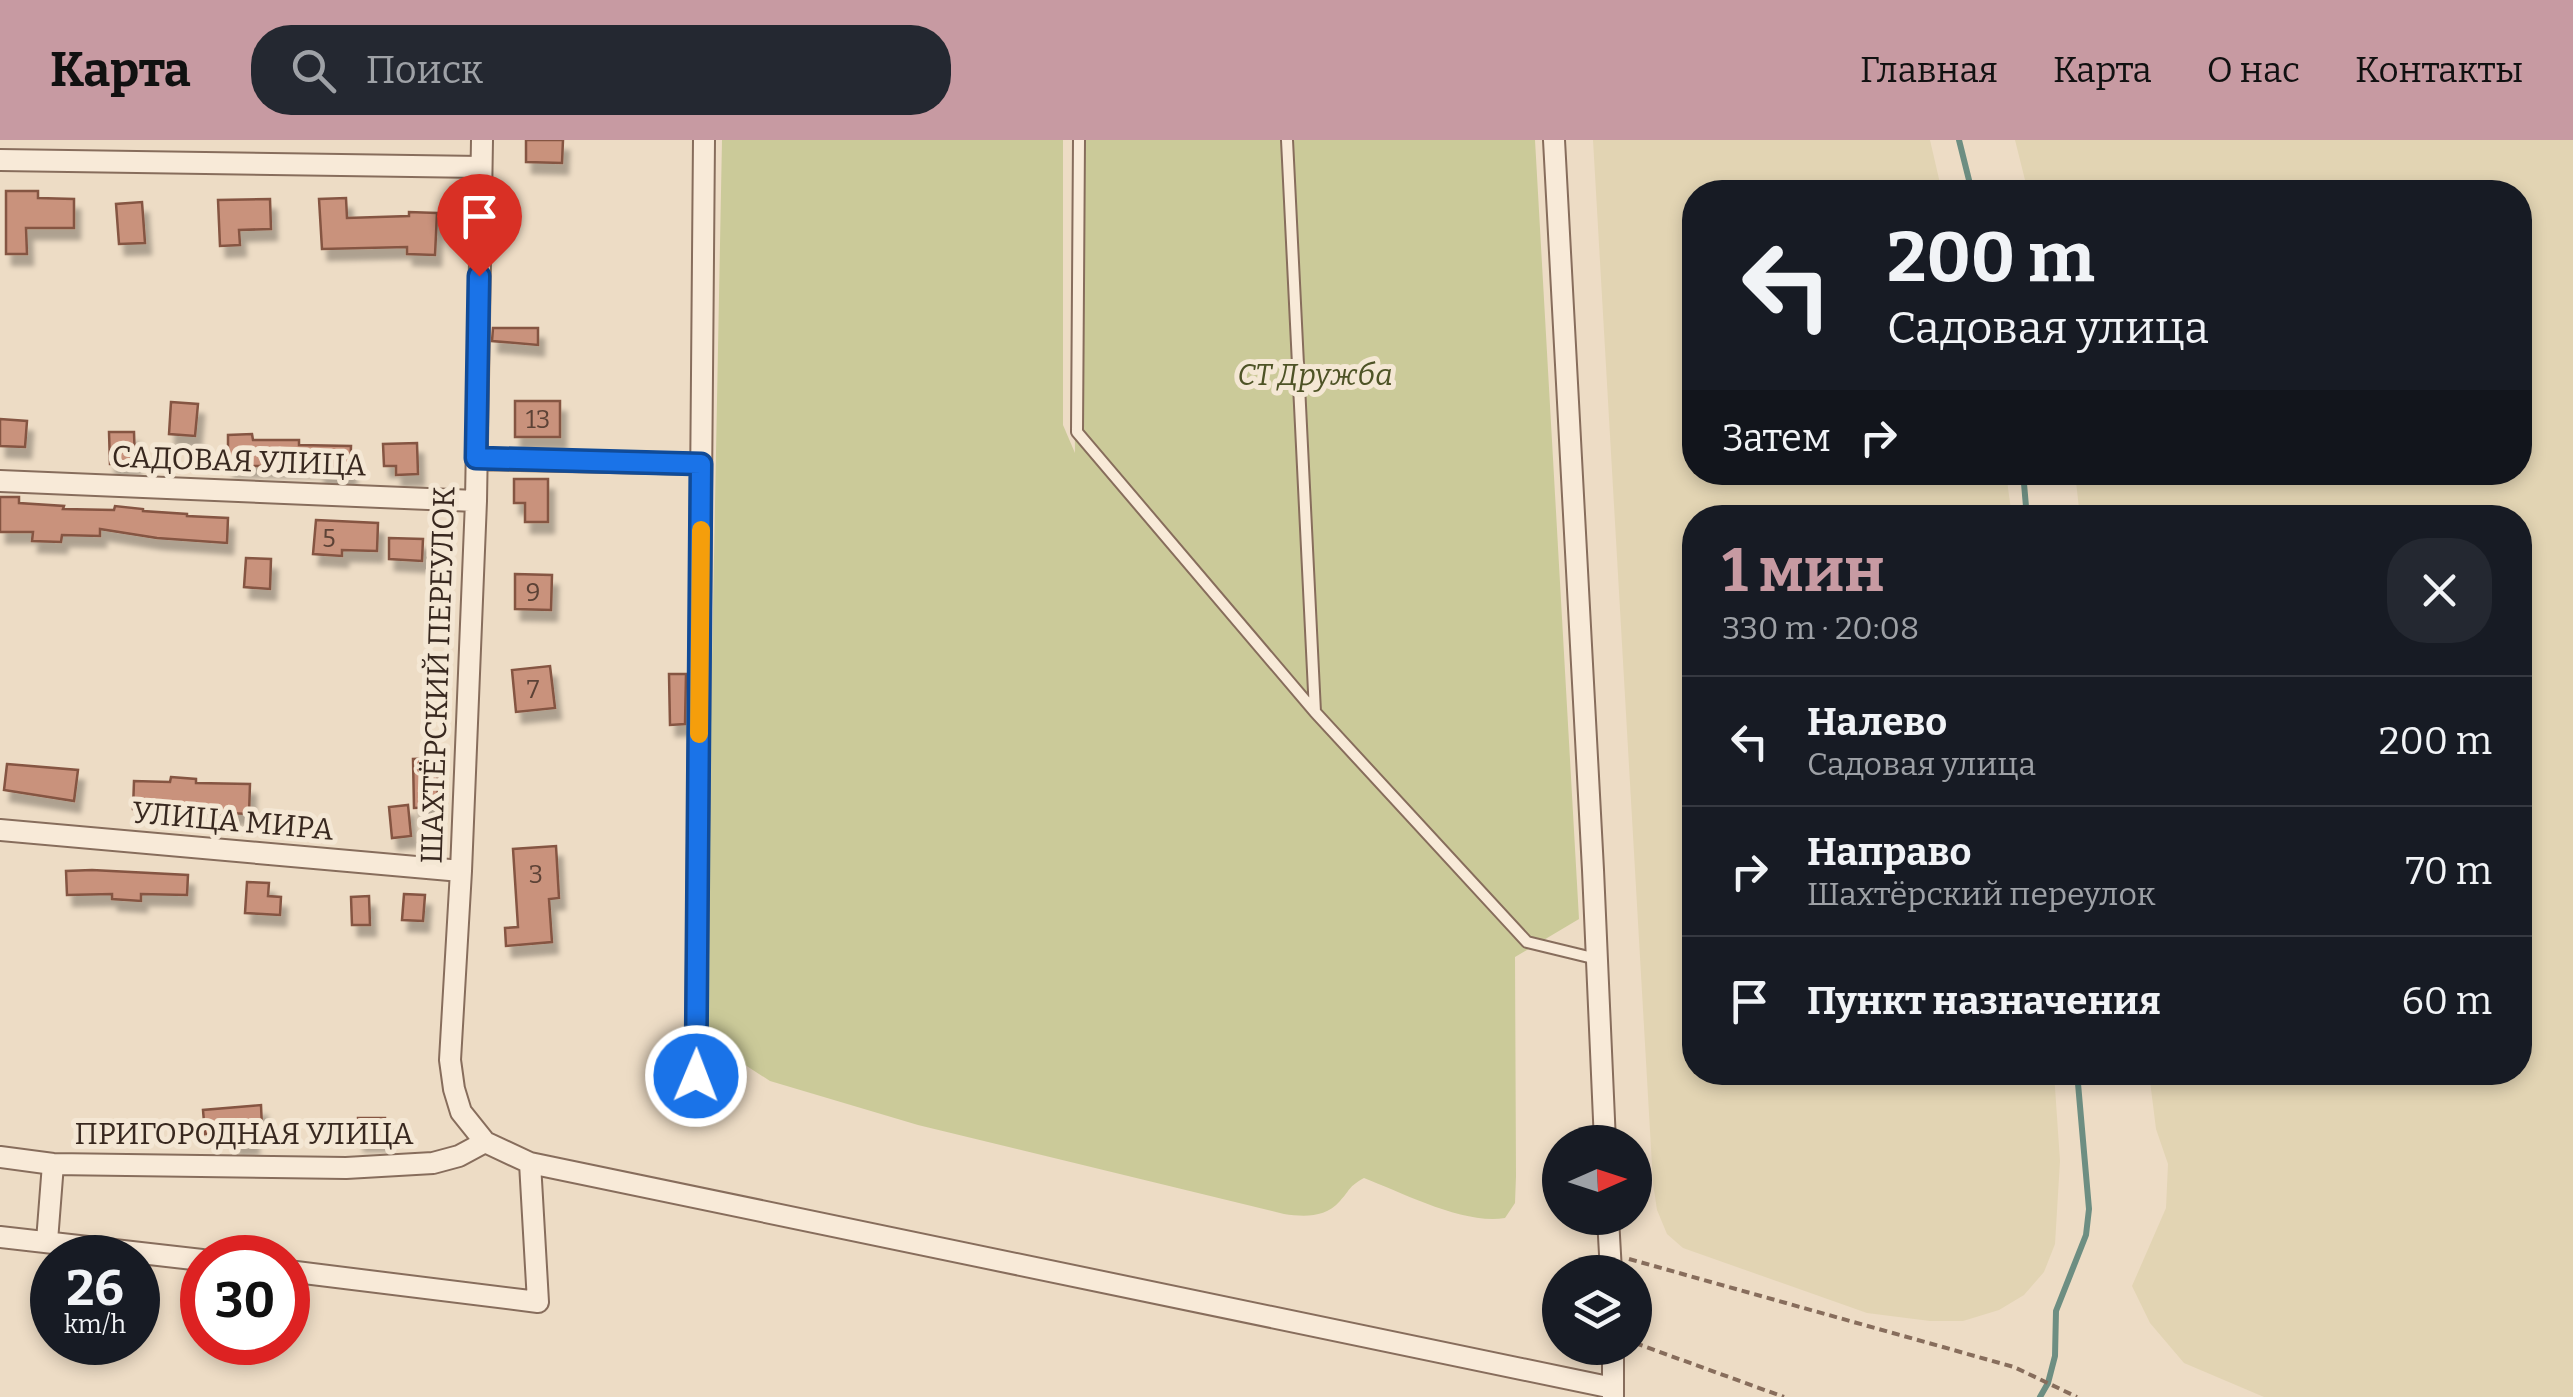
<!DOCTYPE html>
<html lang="ru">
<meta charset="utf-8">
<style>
body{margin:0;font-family:Bitter,serif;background:#242831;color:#f1f3f6;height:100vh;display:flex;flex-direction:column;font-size:38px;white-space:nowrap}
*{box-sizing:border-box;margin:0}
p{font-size:32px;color:#9ea1a6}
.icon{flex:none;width:55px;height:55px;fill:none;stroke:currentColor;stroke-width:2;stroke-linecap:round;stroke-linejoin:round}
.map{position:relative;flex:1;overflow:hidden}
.sheet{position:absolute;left:1682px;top:365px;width:850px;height:580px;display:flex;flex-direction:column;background:#171b24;border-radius:40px;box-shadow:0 5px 15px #0003}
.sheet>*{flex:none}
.top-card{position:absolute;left:1682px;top:40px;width:850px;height:305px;border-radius:40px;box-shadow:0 5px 15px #0003;background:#171b24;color:#f1f3f6;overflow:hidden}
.needle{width:65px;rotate:87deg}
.buttons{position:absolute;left:1542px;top:985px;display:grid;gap:20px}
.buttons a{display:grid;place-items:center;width:110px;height:110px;border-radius:50%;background:#171b24;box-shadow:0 5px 15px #0003;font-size:50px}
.speed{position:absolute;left:30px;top:1095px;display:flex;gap:20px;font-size:50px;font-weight:700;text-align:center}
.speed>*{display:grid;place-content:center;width:130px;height:130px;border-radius:50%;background:#171b24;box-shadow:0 5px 15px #0003;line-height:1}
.speed small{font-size:25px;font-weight:400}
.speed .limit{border:15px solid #d22;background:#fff;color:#111}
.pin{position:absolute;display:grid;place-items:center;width:85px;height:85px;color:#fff;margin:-102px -42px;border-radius:50% 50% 50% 0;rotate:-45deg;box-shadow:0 0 10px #0007}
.pin .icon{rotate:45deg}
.me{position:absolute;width:110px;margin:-55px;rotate:1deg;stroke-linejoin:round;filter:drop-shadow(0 0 8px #0008)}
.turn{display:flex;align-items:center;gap:35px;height:210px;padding:0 40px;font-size:45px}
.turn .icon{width:130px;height:130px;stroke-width:2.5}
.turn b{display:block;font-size:70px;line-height:85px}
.then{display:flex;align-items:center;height:95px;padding:0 40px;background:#0003;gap:20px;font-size:38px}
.round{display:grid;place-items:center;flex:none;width:105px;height:105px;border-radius:40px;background:#242831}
.summary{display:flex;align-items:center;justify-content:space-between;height:170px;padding:0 40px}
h1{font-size:60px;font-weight:700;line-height:75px;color:#c79aa2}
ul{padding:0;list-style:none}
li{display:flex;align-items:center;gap:30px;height:130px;padding:0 40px;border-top:2px solid #363941}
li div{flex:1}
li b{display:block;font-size:38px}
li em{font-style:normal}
header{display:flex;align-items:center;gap:60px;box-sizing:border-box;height:140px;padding:0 50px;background:#c79aa2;color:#111}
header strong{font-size:48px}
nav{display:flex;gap:55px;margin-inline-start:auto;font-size:35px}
.search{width:700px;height:90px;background:#242831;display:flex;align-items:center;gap:25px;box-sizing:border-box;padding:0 35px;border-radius:40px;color:#9ea1a6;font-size:38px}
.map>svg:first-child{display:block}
.farmland{fill:#e2d4b3}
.green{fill:#cbca99}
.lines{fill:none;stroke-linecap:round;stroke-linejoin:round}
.stream{stroke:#6d8e82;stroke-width:6}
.building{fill:#c9927c;stroke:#855442;stroke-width:2.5;filter:url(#shadow)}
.lane-casing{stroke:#876d5c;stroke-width:14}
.street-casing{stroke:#876d5c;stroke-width:24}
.path{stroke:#876d5c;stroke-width:4;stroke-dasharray:8 5;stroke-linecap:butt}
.lane{stroke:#f8ead8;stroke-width:10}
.street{stroke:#f8ead8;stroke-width:20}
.route-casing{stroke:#114b97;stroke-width:25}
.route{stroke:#1a73e8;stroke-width:18}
.slow{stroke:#f59e0b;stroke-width:18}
.labels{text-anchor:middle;stroke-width:10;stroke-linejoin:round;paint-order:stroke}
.number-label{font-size:25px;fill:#5c4236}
.park-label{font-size:30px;font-style:italic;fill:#4e5326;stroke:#f4e7d4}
.street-label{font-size:30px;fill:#38281f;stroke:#f4e7d4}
</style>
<header>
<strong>Карта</strong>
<div class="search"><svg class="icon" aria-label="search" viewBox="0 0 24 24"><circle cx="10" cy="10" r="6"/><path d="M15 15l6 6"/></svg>Поиск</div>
<nav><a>Главная</a><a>Карта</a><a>О нас</a><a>Контакты</a></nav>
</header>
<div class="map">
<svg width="2573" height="1257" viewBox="0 0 2573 1257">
<defs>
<filter id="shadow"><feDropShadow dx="6" dy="11" stdDeviation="2.5" flood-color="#0004"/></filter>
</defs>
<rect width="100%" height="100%" fill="#eddcc5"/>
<path class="farmland" d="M1593,0h337l12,52h-247v280l311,1 6,44 -317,1v554l359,1 6,88 -5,83 -11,28 -20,23 -25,15 -36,11h-33l-63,-8 -184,-65 -16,-14 -10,-24 -4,-27z
M2015,0h558v1257h-309l-80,-34 -34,-40 -18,-37 34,-78 2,-44 -12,-35 -7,-56 371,-1v-554l-440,-1 -5,-44 445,-1v-280h-492z"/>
<path class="green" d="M722,0h341v285l12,28 -3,-313h463l44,779 -64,38 1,219 -1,27 -10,15c-41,7 -102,-25 -141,-40 -16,9 -13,11 -24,23 -15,17 -36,16 -56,13l-366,-89 -148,-44 -48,-31 -14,-12 -3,-12z"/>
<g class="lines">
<path class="stream" d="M1959,0l13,52
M2023,332l4,46
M2040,1257l8,-14 7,-27 1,-45 30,-76 3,-26 -12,-137"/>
</g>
<path class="building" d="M526,0h37l-1,23 -36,-1z
M6,51h32v7l36,1v29h-48l1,26h-21z
M346,58l1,20 62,-2v-4l28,1 -2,42 -28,-1v-7l-85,2 -3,-50z
M270,59l1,30 -32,1 1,15 -20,1 -2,-46z
M142,62l3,41 -26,1 -3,-40z
M493,188h45v17l-46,-4z
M515,261h45v36h-45z
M171,262l27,2 -3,32 -26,-2z
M0,279l27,2 -2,26 -25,-1z
M109,292h25l1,31 -25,1z
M252,294l1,6h46v5l52,1 -1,29 -31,-1v-8h-91v-31z
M417,303l1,31 -22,1v-9h-12l-1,-22z
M514,339h34v43h-23v-19h-11z
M0,357h19v6l45,3 -1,3 51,1 1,-4 28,3v2l44,3v2l41,2 -1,25 -70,-5 -57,-9v7l-38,-1 -1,7 -29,-1 1,-9h-33z
M316,380l62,3 -1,28 -35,-1v6l-29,-2z
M389,398l34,1 -1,22 -33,-2z
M246,418l25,1 -1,30 -26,-2z
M515,434l37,1 -1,35 -36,-1z
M550,526l5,42 -39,4 -4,-42z
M669,534h17l-1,50 -15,1z
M437,618l1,49 -24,1 -1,-49z
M7,624l71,6 -4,31 -70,-11z
M171,637l25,2v4l54,1 -1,30 -116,-5 1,-28 36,1z
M408,665l3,31 -19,2 -3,-31z
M556,706l3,52 -10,1 3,43 -46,4 -1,-18 13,-1 -5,-78z
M92,730l96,5 -1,20 -46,-1v7l-29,-2v-5l-45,1 -1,-24z
M247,742l22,1 -1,13 13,1 -1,18 -35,-2z
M404,754l21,1 -2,26 -21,-1z
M369,756l1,29h-18l-1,-28z
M261,965l1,23 -10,1 1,14 -20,1 -1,-13 -27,3 -2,-24z
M358,978h27v22h-27z"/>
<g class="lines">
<g class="lane-casing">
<path id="lane" d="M1079,0l-2,292 238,280 212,230 70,17
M1287,0l28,572"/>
</g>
<g class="street-casing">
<path id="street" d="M482,0l-6,361 -15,370 -11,189 4,29 7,23 24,30 45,21 1083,225
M1554,0l39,730 12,272
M0,20l481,7
M477,319l224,5
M0,341l476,20
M0,690l461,41
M696,937l8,-937
M0,1017l53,7 293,4 87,-5 26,-7 26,-14
M1608,1078l3,54
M0,1097l202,23
M47,1101l6,-77
M288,1131l250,31 -8,-139
M1613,1257v-49"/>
</g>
<path class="path" d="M1629,1119l385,108 63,30
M1635,1203l149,54"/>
<use href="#lane" class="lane"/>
<use href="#street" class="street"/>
</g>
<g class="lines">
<g class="route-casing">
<path id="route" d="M479,136l-3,182 225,6 -5,612"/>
</g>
<use href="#route" class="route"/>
<path class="slow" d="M699,594l2,-204"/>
</g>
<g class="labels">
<g class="number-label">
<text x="538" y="288">13</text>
<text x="329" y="407">5</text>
<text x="533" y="461">9</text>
<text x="533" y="558">7</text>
<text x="536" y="743">3</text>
</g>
<g class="park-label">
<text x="1315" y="245">СТ Дружба</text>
</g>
<g class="street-label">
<text transform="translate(239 321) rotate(2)" y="10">САДОВАЯ УЛИЦА</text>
<text transform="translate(438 535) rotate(-88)" y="10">ШАХТЁРСКИЙ ПЕРЕУЛОК</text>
<text transform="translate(233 681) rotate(5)" y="10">УЛИЦА МИРА</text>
<text x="244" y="1004">ПРИГОРОДНАЯ УЛИЦА</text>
</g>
</g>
</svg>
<div class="buttons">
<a><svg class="needle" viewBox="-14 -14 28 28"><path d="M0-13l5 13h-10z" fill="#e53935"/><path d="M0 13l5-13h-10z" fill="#9ea1a6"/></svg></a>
<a><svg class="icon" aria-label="layers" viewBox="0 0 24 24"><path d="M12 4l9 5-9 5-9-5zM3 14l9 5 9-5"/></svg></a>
</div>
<div class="speed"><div>26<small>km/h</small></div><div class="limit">30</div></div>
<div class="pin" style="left:479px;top:136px;background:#d93025"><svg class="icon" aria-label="arrive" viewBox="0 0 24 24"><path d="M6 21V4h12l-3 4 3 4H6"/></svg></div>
<svg class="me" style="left:696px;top:936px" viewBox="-20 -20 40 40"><circle r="17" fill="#1a73e8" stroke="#fff" stroke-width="3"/><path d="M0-11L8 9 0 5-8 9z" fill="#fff"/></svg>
<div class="top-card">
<div class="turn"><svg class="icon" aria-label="left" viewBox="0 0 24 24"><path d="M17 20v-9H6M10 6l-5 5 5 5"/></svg><div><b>200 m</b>Садовая улица</div></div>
<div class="then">Затем<svg class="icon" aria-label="right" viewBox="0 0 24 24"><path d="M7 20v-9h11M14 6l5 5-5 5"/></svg></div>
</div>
<section class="sheet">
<div class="summary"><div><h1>1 мин</h1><p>330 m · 20:08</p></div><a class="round"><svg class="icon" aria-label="close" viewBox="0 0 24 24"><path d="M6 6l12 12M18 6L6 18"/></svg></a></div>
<ul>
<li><svg class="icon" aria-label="left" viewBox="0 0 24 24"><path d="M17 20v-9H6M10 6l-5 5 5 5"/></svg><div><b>Налево</b><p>Садовая улица</p></div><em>200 m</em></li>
<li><svg class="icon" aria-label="right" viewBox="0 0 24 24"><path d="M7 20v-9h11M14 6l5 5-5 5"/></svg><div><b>Направо</b><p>Шахтёрский переулок</p></div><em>70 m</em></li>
<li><svg class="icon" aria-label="arrive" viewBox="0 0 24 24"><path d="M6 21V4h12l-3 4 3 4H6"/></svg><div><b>Пункт назначения</b></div><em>60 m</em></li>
</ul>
</section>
</div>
